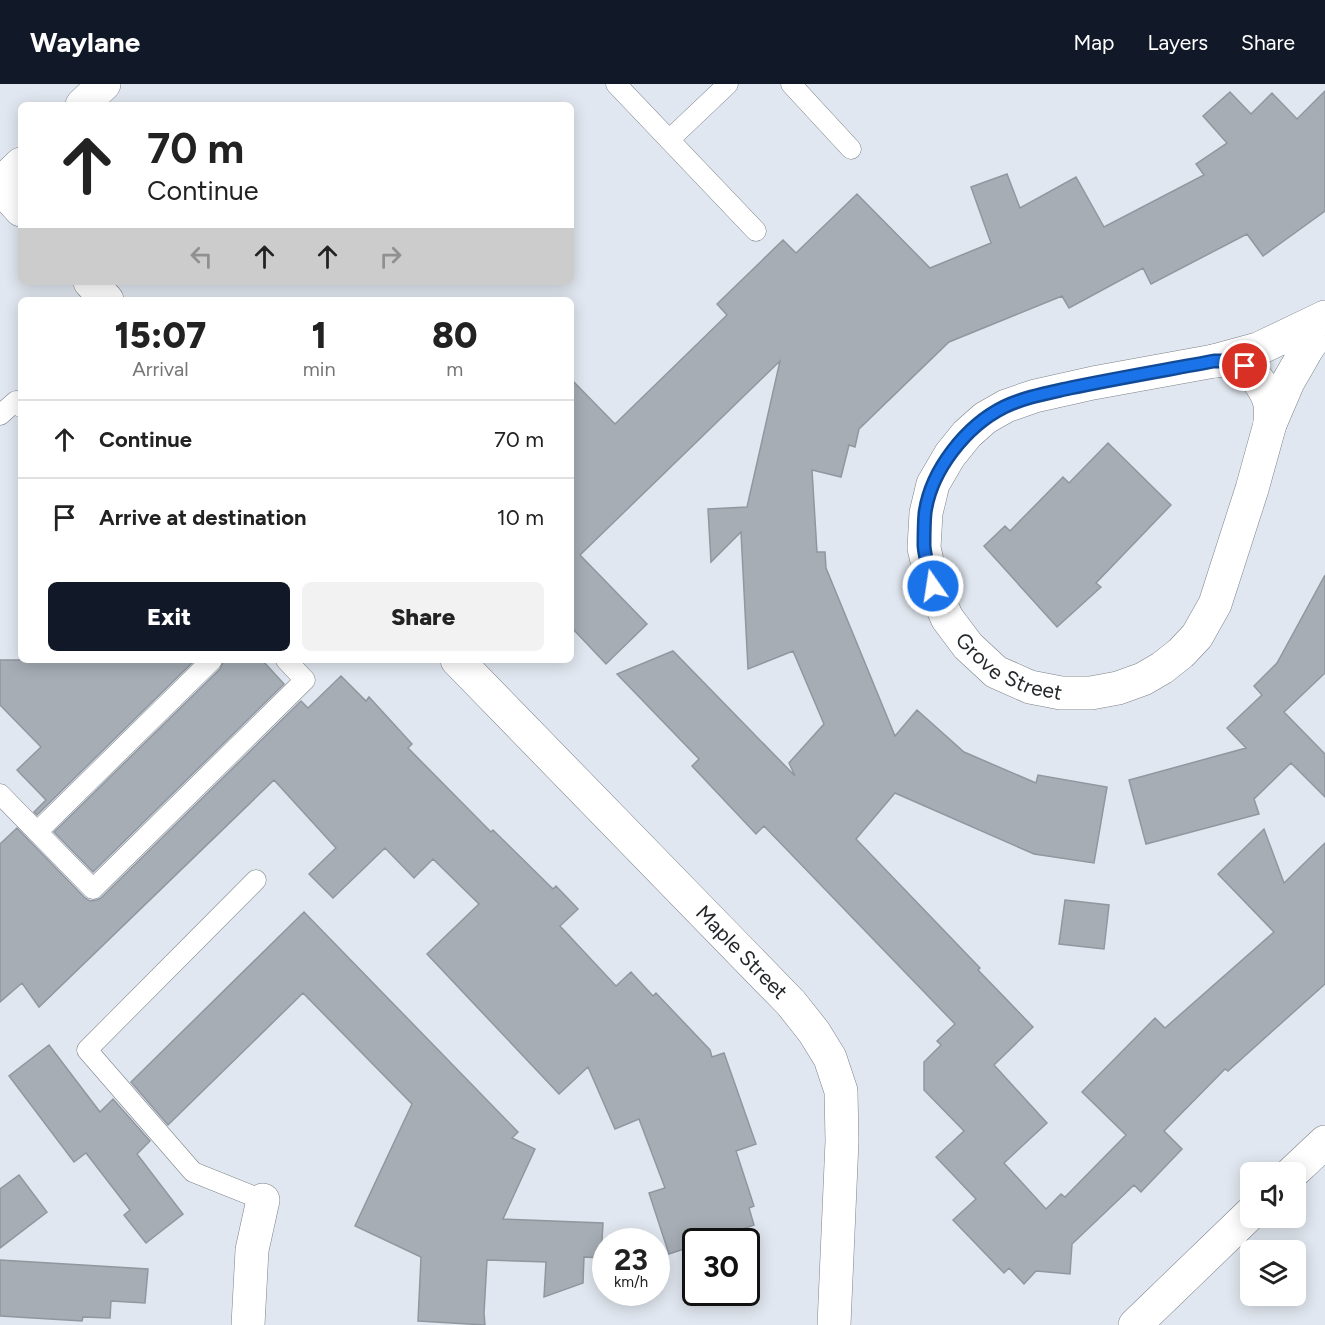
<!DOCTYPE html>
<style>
body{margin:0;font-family:Figtree,sans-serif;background:#f2f2f2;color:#222;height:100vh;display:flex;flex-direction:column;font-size:22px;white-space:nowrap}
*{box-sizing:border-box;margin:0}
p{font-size:20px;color:#767676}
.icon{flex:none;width:33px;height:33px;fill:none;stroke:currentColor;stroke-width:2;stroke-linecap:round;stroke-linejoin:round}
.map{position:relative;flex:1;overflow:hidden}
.panel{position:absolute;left:18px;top:213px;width:556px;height:366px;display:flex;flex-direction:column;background:#fff;border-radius:9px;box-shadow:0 3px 15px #0003}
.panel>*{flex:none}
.guide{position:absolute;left:18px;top:18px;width:556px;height:183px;border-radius:9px;box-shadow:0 3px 15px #0003;background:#fff;color:#222;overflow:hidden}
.fabs{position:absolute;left:1240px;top:1078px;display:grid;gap:12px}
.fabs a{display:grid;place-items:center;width:66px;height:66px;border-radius:9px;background:#fff;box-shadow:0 3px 15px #0003;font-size:30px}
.speed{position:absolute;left:592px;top:1144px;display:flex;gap:12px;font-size:30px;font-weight:700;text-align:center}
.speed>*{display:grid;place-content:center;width:78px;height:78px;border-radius:50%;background:#fff;box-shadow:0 3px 15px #0003;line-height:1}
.speed small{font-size:15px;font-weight:400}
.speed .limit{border:3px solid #111;border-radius:9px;background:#fff;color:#111}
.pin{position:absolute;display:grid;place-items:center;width:51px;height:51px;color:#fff;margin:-26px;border:3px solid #fff;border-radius:50%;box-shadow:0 2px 6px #0007}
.me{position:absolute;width:66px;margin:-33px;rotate:347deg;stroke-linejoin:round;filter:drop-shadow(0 0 4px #0008)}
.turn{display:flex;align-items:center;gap:21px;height:126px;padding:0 30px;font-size:27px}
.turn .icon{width:78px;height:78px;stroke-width:2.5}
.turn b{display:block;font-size:42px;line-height:51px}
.lanes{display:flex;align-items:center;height:57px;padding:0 30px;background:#0003;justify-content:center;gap:30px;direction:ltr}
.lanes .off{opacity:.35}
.eta{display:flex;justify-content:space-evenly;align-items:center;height:102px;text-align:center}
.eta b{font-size:36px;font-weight:800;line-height:42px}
.cta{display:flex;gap:12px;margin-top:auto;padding:12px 30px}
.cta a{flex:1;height:69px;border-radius:9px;background:#111827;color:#fff;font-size:24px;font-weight:800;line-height:69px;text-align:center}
.cta a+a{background:#f2f2f2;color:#222}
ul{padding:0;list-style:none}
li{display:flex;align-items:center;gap:18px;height:78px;padding:0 30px;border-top:2px solid #e0e0e0}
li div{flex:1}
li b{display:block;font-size:22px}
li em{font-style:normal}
header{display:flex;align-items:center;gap:36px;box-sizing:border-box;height:84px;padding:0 30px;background:#111827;color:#fff}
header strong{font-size:28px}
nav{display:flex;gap:33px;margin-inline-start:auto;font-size:21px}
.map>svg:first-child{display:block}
.building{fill:#a6adb5;stroke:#91979f;stroke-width:1.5}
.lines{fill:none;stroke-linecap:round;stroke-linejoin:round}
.lane-casing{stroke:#7c8289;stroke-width:21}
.street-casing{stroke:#7c8289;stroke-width:34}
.secondary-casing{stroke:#7c8289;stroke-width:34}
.lane{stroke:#fff;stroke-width:20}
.street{stroke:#fff;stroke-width:33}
.secondary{stroke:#fff;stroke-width:33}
.route-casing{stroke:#114b97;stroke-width:15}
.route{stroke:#1a73e8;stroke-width:10}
.labels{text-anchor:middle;stroke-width:4.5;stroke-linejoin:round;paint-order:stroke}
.street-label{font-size:21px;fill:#25282b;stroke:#e1e7f0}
</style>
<header>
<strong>Waylane</strong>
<nav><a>Map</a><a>Layers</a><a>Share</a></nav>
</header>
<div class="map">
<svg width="1325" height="1241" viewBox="0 0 1325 1241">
<rect width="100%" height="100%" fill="#e1e7f0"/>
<path class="building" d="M1325,7v120l-62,45 -16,-22 -96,50 -8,-16 -74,40 -7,-12 -113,46 -90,87 -4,18 -6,-2 -8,32 -29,-7 5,82h8l1,16 69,168 22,-26 47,42 72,31 2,-8 69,12 -13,76 -60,-9 -139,-61 -39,46 124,129 -2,2 55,57 -39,38 53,58 -43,40 42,46 15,-15 4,3 61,-62 -44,-43 73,-74 10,10 109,-96 -56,-58 46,-45 20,54 41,-40v141l-97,87 -3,-2 -61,62 18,18 -41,43 -7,-7 -62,59 -2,30 -34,-3 -12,13 -15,-16 -5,5 -51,-53 23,-21 -40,-42 28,-26 -40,-41v-28l17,-17 -4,-4 18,-17 -191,-198 -8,8 -64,-68 7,-7 -82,-85 56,-23 122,125 -6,-13 35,-39 -31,-73 -45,18 -7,-137 -30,30 -3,-53 39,-2 33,-146 -200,194 67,69 -41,40 -34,-36v-248l43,44 112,-109 -10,-11 66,-64 13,13 61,-59 73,74 61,-25 -20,-56 36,-13 13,34 56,-31 28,50 100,-52 -8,-11 31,-21 -24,-27 27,-24 21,22 21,-21 25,26z
M1108,359l63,62 -75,78 5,4 -44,40 -73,-81 21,-20 5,5 53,-54 6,6z
M1325,491v98l-41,39 41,42v43l-34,-34 -37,36 5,15 -113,30 -17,-64 117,-32 -19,-20 35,-33 -8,-9 23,-23z
M0,576h195l-158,155 -3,-3 12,-12 -29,-30 24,-23 -41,-42z
M224,576h38l22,24 -191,188 -39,-40 166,-163z
M341,592l25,25 3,-4 43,47 -4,4 83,84 2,-2 60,59 3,-3 22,23 -18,17 56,60 15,-14 22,24 3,-3 54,57 2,7 12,-4 32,91 -20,7 18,55 -5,2 5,17 -49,17h-9v3l-27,9 -20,-61 16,-5 -26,-69 -24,10 -27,-62 -29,27 -132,-140 52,-50 -46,-45 -19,19 -29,-30 -52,50 -24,-24 27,-26 -62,-68 -235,227 -17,-24 -22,19v-158l17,-16 67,69 6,4 7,-1 4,-2 200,-197 7,7z
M1065,816l44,5 -5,44 -45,-5z
M304,828l214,220 -6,6 23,11 -32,70 100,4 -2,35 -17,-1 -1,26 -39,14 2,-35 -59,-2 -3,53 1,12 -67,-4 3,-64 -66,-31 57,-122 -109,-111 -135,132 -37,-43z
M49,961l51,67 13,-13 37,42 -13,13 46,60 -37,29 -22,-28 6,-5 -44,-57 -12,9 -65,-86z
M19,1091l28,37 -47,36v-59z
M0,1176l148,9 -3,34 -34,-2 -1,17 -27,-1 -1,4 -82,-5z"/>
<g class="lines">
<g class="lane-casing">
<path id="lane" d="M616,0l140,147
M791,0l60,65
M669,56l59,-56
M0,331l16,-14 5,6
M0,710l93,95 212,-209 -19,-20
M37,748l175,-172
M256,796l-169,170 106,122 70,28"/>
</g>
<g class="street-casing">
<g id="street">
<path d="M0,103l21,23"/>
<path d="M90,198l17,18"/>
<path id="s1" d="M1325,233l-67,32 -44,12 -121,22 -58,13 -29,10 -21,12 -18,16 -17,21 -17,29 -7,29 -2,35 9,38 14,32 21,28 28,26 34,15 31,6h30l27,-5 25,-9 19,-11 19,-15 16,-17 18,-32 37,-115 18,-65 18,-42 19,-33 18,-26"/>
<path d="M1214,277c6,0 14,-1 20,0 15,3 33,29 36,43 1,7 0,14 0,20"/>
<path id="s2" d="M457,576l334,343 23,29 16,26 11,33 1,50 -8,184"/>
<path d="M1292,1089l33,-31"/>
<path d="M248,1241l4,-75 11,-50"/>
<path d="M1135,1241l116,-112"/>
</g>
</g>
<g class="secondary-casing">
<path id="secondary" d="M82,21l22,-21
M0,100l21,-20"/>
</g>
<use href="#lane" class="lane"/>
<use href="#street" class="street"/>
<use href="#secondary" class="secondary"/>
</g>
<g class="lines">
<g class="route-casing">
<path id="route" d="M933,502c-3,-13 -8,-27 -9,-40 0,-11 0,-22 1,-33 6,-43 41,-87 79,-106 21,-10 44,-14 66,-19 48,-10 96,-18 144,-27h20l11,5"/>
</g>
<use href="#route" class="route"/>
</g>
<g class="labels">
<g class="street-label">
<text dy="7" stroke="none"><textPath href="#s1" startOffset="663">Grove Street</textPath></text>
<text dy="7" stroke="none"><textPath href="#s2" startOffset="408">Maple Street</textPath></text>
</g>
</g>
</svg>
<div class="fabs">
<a><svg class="icon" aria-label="sound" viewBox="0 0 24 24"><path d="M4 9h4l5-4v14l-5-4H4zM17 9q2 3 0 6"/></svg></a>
<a><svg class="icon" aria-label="layers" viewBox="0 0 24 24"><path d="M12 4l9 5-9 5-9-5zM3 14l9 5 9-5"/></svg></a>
</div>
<div class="speed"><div>23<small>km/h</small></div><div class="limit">30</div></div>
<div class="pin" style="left:1245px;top:282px;background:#d93025"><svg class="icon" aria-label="arrive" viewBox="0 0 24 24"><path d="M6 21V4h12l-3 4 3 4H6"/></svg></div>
<svg class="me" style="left:933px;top:502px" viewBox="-20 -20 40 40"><circle r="17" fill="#1a73e8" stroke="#fff" stroke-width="3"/><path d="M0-11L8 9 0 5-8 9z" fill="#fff"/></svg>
<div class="guide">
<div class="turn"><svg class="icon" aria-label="ahead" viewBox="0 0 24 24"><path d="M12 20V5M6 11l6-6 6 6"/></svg><div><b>70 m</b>Continue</div></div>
<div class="lanes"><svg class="icon off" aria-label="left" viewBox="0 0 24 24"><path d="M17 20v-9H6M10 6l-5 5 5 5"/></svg><svg class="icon" aria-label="ahead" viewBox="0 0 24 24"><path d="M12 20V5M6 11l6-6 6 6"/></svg><svg class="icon" aria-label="ahead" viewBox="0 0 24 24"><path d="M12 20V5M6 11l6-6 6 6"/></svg><svg class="icon off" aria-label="right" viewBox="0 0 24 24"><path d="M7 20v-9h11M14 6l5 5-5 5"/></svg></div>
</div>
<section class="panel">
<div class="eta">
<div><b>15:07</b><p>Arrival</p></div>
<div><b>1</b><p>min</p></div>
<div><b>80</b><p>m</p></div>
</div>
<ul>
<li><svg class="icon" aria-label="ahead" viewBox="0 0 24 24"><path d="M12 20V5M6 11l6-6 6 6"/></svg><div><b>Continue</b></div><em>70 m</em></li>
<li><svg class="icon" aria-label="arrive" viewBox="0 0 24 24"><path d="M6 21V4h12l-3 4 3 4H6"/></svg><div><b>Arrive at destination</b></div><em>10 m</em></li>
</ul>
<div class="cta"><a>Exit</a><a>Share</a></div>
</section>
</div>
